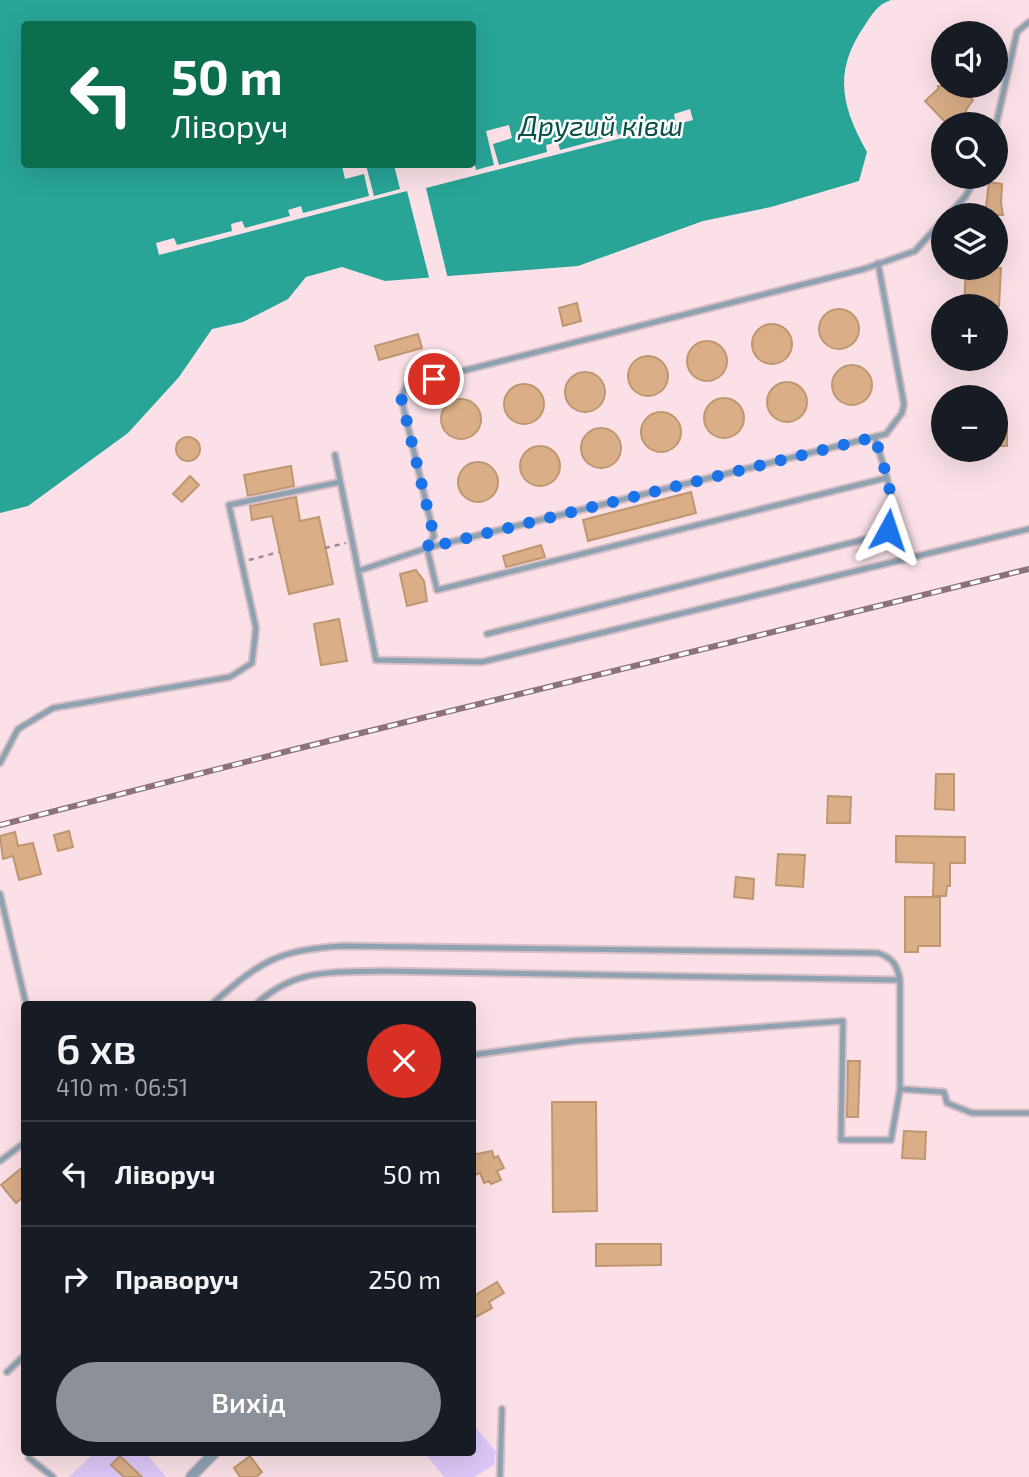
<!DOCTYPE html>
<html lang="uk">
<meta charset="utf-8">
<style>
body{margin:0;font-family:"Exo 2",sans-serif;background:#20242c;color:#f1f3f6;height:100vh;display:flex;flex-direction:column;font-size:26px;white-space:nowrap}
*{box-sizing:border-box;margin:0}
p{font-size:23px;color:#9ea1a6}
.icon{flex:none;width:38px;height:38px;fill:none;stroke:currentColor;stroke-width:2;stroke-linecap:round;stroke-linejoin:round}
.map{position:relative;flex:1;overflow:hidden}
.panel{position:absolute;left:21px;top:1001px;width:455px;height:455px;display:flex;flex-direction:column;background:#171b24;border-radius:7px;box-shadow:0 7px 28px #0002}
.panel>*{flex:none}
.banner{position:absolute;left:21px;top:21px;width:455px;height:147px;border-radius:7px;box-shadow:0 7px 28px #0002;background:#0b6e4f;color:#fff;overflow:hidden}
.controls{position:absolute;left:931px;top:21px;display:grid;gap:14px}
.controls a{display:grid;place-items:center;width:77px;height:77px;border-radius:50%;background:#171b24;box-shadow:0 7px 28px #0002;font-size:35px}
.pin{position:absolute;display:grid;place-items:center;width:60px;height:60px;color:#fff;margin:-30px;border:4px solid #fff;border-radius:50%;box-shadow:0 2px 7px #0007}
.me{position:absolute;width:77px;margin:-38px;rotate:5deg;stroke-linejoin:round;filter:drop-shadow(0 0 5px #0008)}
.turn{display:flex;align-items:center;gap:24px;height:147px;padding:0 35px;font-size:32px}
.turn .icon{width:91px;height:91px;stroke-width:2.5}
.turn b{display:block;font-size:49px;line-height:60px}
.round{display:grid;place-items:center;flex:none;width:74px;height:74px;border-radius:37px;background:#20242c}
.overview{display:flex;align-items:center;justify-content:space-between;height:119px;padding:0 35px}
h1{font-size:42px;font-weight:600;line-height:52px}
.cta{display:flex;gap:14px;margin-top:auto;padding:14px 35px}
.cta a{flex:1;height:80px;border-radius:42px;background:#8c9099;color:#fff;font-size:28px;font-weight:600;line-height:80px;text-align:center}
ul{padding:0;list-style:none}
li{display:flex;align-items:center;gap:21px;height:105px;padding:0 35px;border-top:2px solid #363941}
li div{flex:1}
li b{display:block;font-size:26px}
li em{font-style:normal}
.map>svg:first-child{display:block}
.green{fill:#dcc8f8}
.water{fill:#28a597;fill-rule:evenodd}
.pier{fill:#fbe1e7}
.building{fill:#daaf88;stroke:#bf9670;stroke-width:2}
.lines{fill:none;stroke-linecap:round;stroke-linejoin:round}
.service-casing{stroke:#d8bfc5;stroke-width:9}
.minor-casing{stroke:#d8bfc5;stroke-width:13}
.path{stroke:#a2898f;stroke-width:2.5;stroke-dasharray:5 5;stroke-linecap:butt}
.service{stroke:#8fa2b2;stroke-width:5}
.minor{stroke:#8fa2b2;stroke-width:10}
.rail-casing{stroke:#8c7379;stroke-width:6}
.rail{stroke:#fff;stroke-width:3.5;stroke-dasharray:10;stroke-linecap:butt}
.route{stroke:#1a73e8;stroke-width:12;stroke-dasharray:0 21.6}
.labels{text-anchor:middle;stroke-width:5;stroke-linejoin:round;paint-order:stroke}
.water-label{font-size:28px;font-style:italic;fill:#095048;stroke:#fff}
</style>
<div class="map">
<svg width="1029" height="1477" viewBox="0 0 1029 1477">
<rect width="100%" height="100%" fill="#fbe1e7"/>
<path class="green" d="M473,1424l23,28 -2,13 -20,12h-30l-19,-24 47,-1z
M145,1452l21,25h-97l25,-24z"/>
<path class="water" d="M0,0h891c-14,5 -18,13 -26,25 -32,46 -24,81 2,127l-8,29 -88,26 -68,14 -125,45 -193,15 -43,-14 -36,10 -18,22 -45,23 -31,7 -33,48 -51,56 -100,73 -28,7zM24,24h448v140h-448z"/>
<path class="pier" d="M690,109l3,11 -267,68 22,91 -18,2 -23,-90 -248,64 -3,-12 18,-5 3,7 55,-14 -1,-7 11,-3 3,7 45,-12 -2,-6 13,-4 2,7 66,-17 -5,-22 -19,5 -3,-13 24,-1 8,31 26,-7 -6,-24 78,-1 1,-7 3,13 18,-5 -8,-34 23,-6 3,13 -19,6 6,21 48,-13 -1,-7 12,-3 2,8 45,-12 -2,-7 13,-3 2,7 57,-15 -1,-6z"/>
<path class="building" d="M938,86h29v8l6,6 -7,10v8l-9,-1 -6,7h-4l-22,-23 13,-12z
M989,182l13,2 -1,19 2,12h-18z
M966,268h35l-2,38h-35z
M577,303l4,18 -18,5 -4,-18z
M819 329a20 20 0 1 1 40 0a20 20 0 1 1-40 0Z
M752 344a20 20 0 1 1 40 0a20 20 0 1 1-40 0Z
M418,334l4,14 -43,12 -4,-14z
M687 361a20 20 0 1 1 40 0a20 20 0 1 1-40 0Z
M628 376a20 20 0 1 1 40 0a20 20 0 1 1-40 0Z
M832 385a20 20 0 1 1 40 0a20 20 0 1 1-40 0Z
M565 392a20 20 0 1 1 40 0a20 20 0 1 1-40 0Z
M767 402a20 20 0 1 1 40 0a20 20 0 1 1-40 0Z
M504 404a20 20 0 1 1 40 0a20 20 0 1 1-40 0Z
M704 418a20 20 0 1 1 40 0a20 20 0 1 1-40 0Z
M441 419a20 20 0 1 1 40 0a20 20 0 1 1-40 0Z
M641 432a20 20 0 1 1 40 0a20 20 0 1 1-40 0Z
M996,421l11,1v24h-11z
M581 448a20 20 0 1 1 40 0a20 20 0 1 1-40 0Z
M176 449a12 12 0 1 1 24 0a12 12 0 1 1-24 0Z
M520 466a20 20 0 1 1 40 0a20 20 0 1 1-40 0Z
M458 482a20 20 0 1 1 40 0a20 20 0 1 1-40 0Z
M291,466l3,20 -46,10 -4,-21z
M190,476l9,9 -17,17 -9,-8z
M691,492l5,21 -108,28 -5,-21z
M296,497l4,24 19,-4 14,67 -44,10 -17,-78 -20,4 -2,-14z
M541,545l4,12 -39,10 -3,-11z
M416,570l8,11 3,20 -20,5 -7,-32z
M339,619l8,42 -26,4 -7,-41z
M936,774h18v36l-19,-1z
M828,796l23,1 -1,26h-23z
M69,831l4,16 -15,4 -4,-16z
M15,832l3,14 15,-3 8,31 -22,6 -6,-24 -10,3 -3,-23z
M896,836l69,1v26h-15v23h-3l-1,10h-13l1,-33 -38,-1z
M778,854l27,1 -2,32 -27,-2z
M736,877l18,2 -1,20 -19,-2z
M905,897h35v49h-22v6h-13z
M848,1061h12l-2,56h-11z
M552,1102h44l1,109 -44,1z
M904,1131l22,1 -1,27 -23,-1z
M492,1151l2,7 4,-2 6,12 -7,3 4,9 -10,4 -2,-3 -5,2 -4,-10 -8,3v-21z
M24,1166v30l-8,7 -15,-18z
M596,1244h65v21l-65,1z
M497,1282l7,11 -15,9 3,6 -20,11v-22z
M120,1456l22,21h-18l-13,-12z
M250,1456l12,16 -6,5h-16l-6,-9z"/>
<g class="lines">
<g class="service-casing">
<path id="service" d="M996,125l21,-93 12,-10
M948,215l17,-18 12,-20
M878,263l26,141 -2,9 -16,21 -459,114 10,42 449,-112
M335,455l41,205 106,2 547,-133
M358,571l69,-23 7,-12 -33,-139 6,-12 457,-116 51,-18 28,-31
M487,634l387,-97 14,-7c10,-31 -5,-63 -13,-93
M0,763l18,-34 35,-21 177,-31 22,-14 4,-35 -27,-123 111,-23
M0,894l26,110
M212,1004c49,-43 65,-54 131,-58l535,7c15,5 19,12 22,27v109l-9,51h-50l2,-119 -268,20 -103,14
M256,1004c40,-36 74,-31 125,-33l519,9
M900,1089l44,3 3,11 25,10h57
M0,1161l24,-18
M7,1372l17,-16
M29,1458l24,19
M500,1477l2,-68"/>
</g>
<g class="minor-casing">
<path id="minor" d="M191,1477l24,-25"/>
</g>
<path class="path" d="M325,548l21,-5
M249,560l30,-8"/>
<use href="#service" class="service"/>
<use href="#minor" class="minor"/>
<g class="rail-casing">
<path id="rail" d="M0,825l292,-75 737,-181"/>
</g>
<use href="#rail" class="rail"/>
</g>
<g class="lines">
<path class="route" d="M434,379l-27,7 -6,11 33,139 -7,12 448,-111c8,30 23,62 13,93"/>
</g>
<g class="labels">
<g class="water-label">
<text x="601" y="136">Другий ківш</text>
</g>
</g>
</svg>
<div class="controls">
<a><svg class="icon" aria-label="sound" viewBox="0 0 24 24"><path d="M4 9h4l5-4v14l-5-4H4zM17 9q2 3 0 6"/></svg></a>
<a><svg class="icon" aria-label="search" viewBox="0 0 24 24"><circle cx="10" cy="10" r="6"/><path d="M15 15l6 6"/></svg></a>
<a><svg class="icon" aria-label="layers" viewBox="0 0 24 24"><path d="M12 4l9 5-9 5-9-5zM3 14l9 5 9-5"/></svg></a>
<a>+</a>
<a>−</a>
</div>
<div class="pin" style="left:434px;top:379px;background:#d93025"><svg class="icon" aria-label="arrive" viewBox="0 0 24 24"><path d="M6 21V4h12l-3 4 3 4H6"/></svg></div>
<svg class="me" style="left:888px;top:530px" viewBox="-20 -20 40 40"><path d="M0-17L14 15 0 8-14 15z" fill="#1a73e8" stroke="#fff" stroke-width="4"/></svg>
<div class="banner">
<div class="turn"><svg class="icon" aria-label="left" viewBox="0 0 24 24"><path d="M17 20v-9H6M10 6l-5 5 5 5"/></svg><div><b>50 m</b>Ліворуч</div></div>
</div>
<section class="panel">
<div class="overview"><div><h1>6 хв</h1><p>410 m · 06:51</p></div><a class="round" style="background:#d93025;color:#fff"><svg class="icon" aria-label="close" viewBox="0 0 24 24"><path d="M6 6l12 12M18 6L6 18"/></svg></a></div>
<ul>
<li><svg class="icon" aria-label="left" viewBox="0 0 24 24"><path d="M17 20v-9H6M10 6l-5 5 5 5"/></svg><div><b>Ліворуч</b></div><em>50 m</em></li>
<li><svg class="icon" aria-label="right" viewBox="0 0 24 24"><path d="M7 20v-9h11M14 6l5 5-5 5"/></svg><div><b>Праворуч</b></div><em>250 m</em></li>
</ul>
<div class="cta"><a>Вихід</a></div>
</section>
</div>
